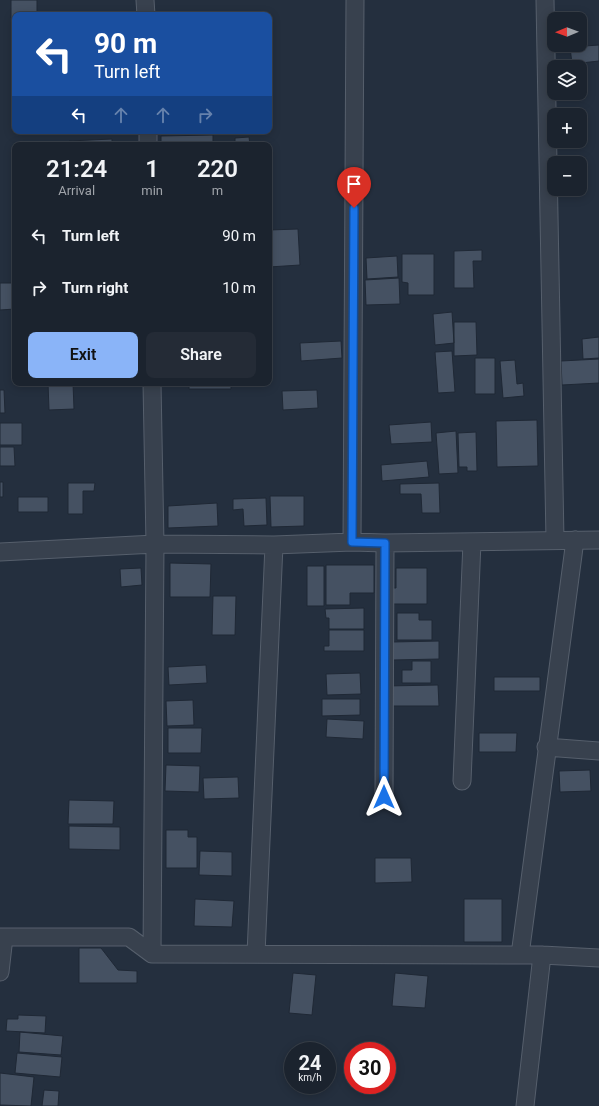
<!DOCTYPE html>
<meta charset="utf-8">
<style>
body{margin:0;font-family:Roboto,sans-serif;background:#242b36;color:#f1f3f6;height:100vh;display:flex;flex-direction:column;font-size:15px;white-space:nowrap}
*{box-sizing:border-box;margin:0}
p{font-size:13px;color:#a0a4aa}
.icon{flex:none;width:22px;height:22px;fill:none;stroke:currentColor;stroke-width:2;stroke-linecap:round;stroke-linejoin:round}
.map{position:relative;flex:1;overflow:hidden}
.panel{position:absolute;left:12px;top:142px;width:260px;height:244px;display:flex;flex-direction:column;background:#1b232e;border-radius:8px;box-shadow:0 2px 10px #0003,0 0 0 1px #39404a}
.panel>*{flex:none}
.banner{position:absolute;left:12px;top:12px;width:260px;height:122px;border-radius:8px;box-shadow:0 2px 10px #0003,0 0 0 1px #39404a;background:#1a4fa0;color:#fff;overflow:hidden}
.needle{width:26px;rotate:269deg}
.buttons{position:absolute;left:547px;top:12px;display:grid;gap:8px}
.buttons a{display:grid;place-items:center;width:40px;height:40px;border-radius:8px;background:#1b232e;box-shadow:0 2px 10px #0003,0 0 0 1px #39404a;font-size:20px}
.speed{position:absolute;left:284px;top:1042px;display:flex;gap:8px;font-size:20px;font-weight:700;text-align:center}
.speed>*{display:grid;place-content:center;width:52px;height:52px;border-radius:50%;background:#1b232e;box-shadow:0 2px 10px #0003,0 0 0 1px #39404a;line-height:1}
.speed small{font-size:10px;font-weight:400}
.speed .limit{border:6px solid #d22;background:#fff;color:#111}
.pin{position:absolute;display:grid;place-items:center;width:34px;height:34px;color:#fff;margin:-41px -17px;border-radius:50% 50% 50% 0;rotate:-45deg;box-shadow:0 0 4px #0007}
.pin .icon{rotate:45deg}
.me{position:absolute;width:44px;margin:-22px;rotate:0deg;stroke-linejoin:round;filter:drop-shadow(0 0 3px #0008)}
.turn{display:flex;align-items:center;gap:14px;height:84px;padding:0 16px;font-size:18px}
.turn .icon{width:52px;height:52px;stroke-width:2.5}
.turn b{display:block;font-size:28px;line-height:34px}
.lanes{display:flex;align-items:center;height:38px;padding:0 16px;background:#0003;justify-content:center;gap:20px;direction:ltr}
.lanes .off{opacity:.35}
.eta{display:flex;justify-content:space-evenly;align-items:center;height:68px;text-align:center}
.eta b{font-size:24px;font-weight:600;line-height:28px}
.button{display:flex;gap:8px;margin-top:auto;padding:8px 16px}
.button a{flex:1;height:46px;border-radius:8px;background:#8ab4f8;color:#111;font-size:16px;font-weight:600;line-height:46px;text-align:center}
.button a+a{background:#242b36;color:#f1f3f6}
ul{padding:0;list-style:none}
li{display:flex;align-items:center;gap:12px;height:52px;padding:0 16px}
li div{flex:1}
li b{display:block;font-size:15px}
li em{font-style:normal}
.map>svg:first-child{display:block}
.building{fill:#455162;stroke:#1f2835}
.lines{fill:none;stroke-linecap:round;stroke-linejoin:round}
.street-casing{stroke:#565f6c;stroke-width:19}
.street{stroke:#38414e;stroke-width:17}
.route-casing{stroke:#114b97;stroke-width:10}
.route{stroke:#1a73e8;stroke-width:7}
</style>
<div class="map">
<svg width="599" height="1106" viewBox="0 0 599 1106">
<rect width="100%" height="100%" fill="#242f3e"/>
<path class="building" d="M11,0h26v15h-22v3h-4z
M599,45v16l-27,3 -2,-17z
M213,135v10h-52v-9z
M249,137l1,8h-15v-7z
M112,139v6h-43v-4z
M298,229l2,36 -31,2v-37z
M482,250v11h-9l1,27h-20v-37z
M402,254h32v41h-26v-12l-6,-1z
M397,256l1,21 -31,2 -1,-21z
M399,278l1,26 -34,1 -1,-25z
M0,283h15v26l-15,1z
M452,312l2,31 -19,2 -2,-31z
M454,322h22l1,33 -23,1z
M599,337v21l-16,1 -1,-20z
M341,341l1,17 -41,3 -1,-18z
M452,351l3,41 -17,1 -3,-41z
M475,358h20v36h-20z
M599,359v24l-37,2 -1,-24z
M515,360l2,24 6,-1 1,13 -21,2 -3,-37z
M48,383h25l1,26 -25,1z
M189,383h42v6h-42z
M0,390h4l1,23h-5z
M317,390l1,18 -35,2 -1,-19z
M537,420l1,46 -41,1 -1,-46z
M431,422l1,20 -41,2 -2,-19z
M0,423h22v22h-22z
M456,431l2,42 -19,1 -3,-41z
M476,432l1,39h-10v-4h-8l-1,-34z
M0,447h14l1,19h-15z
M427,461l2,16 -47,4 -1,-16z
M0,482h3v15h-3z
M68,483h27l-1,8h-11v23h-15z
M439,483l1,30h-18l-1,-19h-21v-10z
M270,496h34v30l-33,1z
M18,497h30v15h-30z
M266,498l1,27 -23,1 -1,-17 -10,1v-11z
M217,503l1,23 -50,2v-22z
M170,563l41,1 -1,33h-40z
M326,565h48v28h-24v12h-24z
M307,566h17v40h-17z
M141,568l1,17 -21,2 -1,-18z
M396,568h31v36h-36v-16h5z
M213,596h23l-1,39h-23z
M364,608v21h-35v-11h-3l-1,-9z
M397,613h22v7h13v20h-35z
M329,630h35v21h-40v-5h5z
M439,641v18l-46,1v-18z
M412,661h19v22h-29v-13h10z
M206,665l1,18 -38,2 -1,-18z
M360,673l1,21 -34,1 -1,-21z
M494,677h46v14h-46z
M438,685l1,21h-53v-20z
M322,699h38v16l-38,1z
M193,700l1,25 -27,1 -1,-25z
M327,719l37,2 -1,18 -37,-2z
M168,728h34l-1,25h-33z
M479,733h38l-1,19h-37z
M166,765l34,1 -1,26 -34,-1z
M590,770l1,21 -31,1 -1,-21z
M238,777l1,21 -35,1 -1,-21z
M69,800l45,1 -1,23h-45z
M69,826l51,1v23l-51,-1z
M166,830h22v7h9v31h-31z
M200,851l32,1v24l-33,-1z
M375,858h36l1,24 -37,1z
M195,899l39,2 -2,26 -38,-1z
M464,899h38v43h-38z
M79,948h22l17,22 19,1v12h-58z
M293,973l23,2 -4,40 -23,-2z
M395,973l33,3 -3,32 -33,-2z
M18,1015l28,1 -1,17 -39,-2 1,-12h11z
M20,1032l43,4 -2,19 -42,-3z
M17,1053l45,4 -2,20 -45,-4z
M0,1073l34,4 -3,29 -31,-1z
M44,1090l15,1 -1,15h-16z"/>
<g class="lines">
<g class="street-casing">
<path id="street" d="M145,0l1,15
M545,0l10,540
M148,131v14
M152,383l3,161 -3,410
M352,542l3,-542
M0,552l155,-8 119,1 78,-3 33,1 214,-3
M546,747l53,4
M462,781l10,-239
M384,797l1,-254
M0,937h129l23,17 390,1 57,3
M256,954l18,-409
M520,955l55,-415
M0,972l4,-35
M525,1106l17,-151"/>
</g>
<use href="#street" class="street"/>
</g>
<g class="lines">
<g class="route-casing">
<path id="route" d="M354,208l-2,334 33,1 -1,254"/>
</g>
<use href="#route" class="route"/>
</g>
</svg>
<div class="buttons">
<a><svg class="needle" viewBox="-14 -14 28 28"><path d="M0-13l5 13h-10z" fill="#e53935"/><path d="M0 13l5-13h-10z" fill="#a0a4aa"/></svg></a>
<a><svg class="icon" aria-label="layers" viewBox="0 0 24 24"><path d="M12 4l9 5-9 5-9-5zM3 14l9 5 9-5"/></svg></a>
<a>+</a>
<a>−</a>
</div>
<div class="speed"><div>24<small>km/h</small></div><div class="limit">30</div></div>
<div class="pin" style="left:354px;top:208px;background:#d93025"><svg class="icon" aria-label="arrive" viewBox="0 0 24 24"><path d="M6 21V4h12l-3 4 3 4H6"/></svg></div>
<svg class="me" style="left:384px;top:797px" viewBox="-20 -20 40 40"><path d="M0-17L14 15 0 8-14 15z" fill="#1a73e8" stroke="#fff" stroke-width="4"/></svg>
<div class="banner">
<div class="turn"><svg class="icon" aria-label="left" viewBox="0 0 24 24"><path d="M17 20v-9H6M10 6l-5 5 5 5"/></svg><div><b>90 m</b>Turn left</div></div>
<div class="lanes"><svg class="icon" aria-label="left" viewBox="0 0 24 24"><path d="M17 20v-9H6M10 6l-5 5 5 5"/></svg><svg class="icon off" aria-label="ahead" viewBox="0 0 24 24"><path d="M12 20V5M6 11l6-6 6 6"/></svg><svg class="icon off" aria-label="ahead" viewBox="0 0 24 24"><path d="M12 20V5M6 11l6-6 6 6"/></svg><svg class="icon off" aria-label="right" viewBox="0 0 24 24"><path d="M7 20v-9h11M14 6l5 5-5 5"/></svg></div>
</div>
<section class="panel">
<div class="eta">
<div><b>21:24</b><p>Arrival</p></div>
<div><b>1</b><p>min</p></div>
<div><b>220</b><p>m</p></div>
</div>
<ul>
<li><svg class="icon" aria-label="left" viewBox="0 0 24 24"><path d="M17 20v-9H6M10 6l-5 5 5 5"/></svg><div><b>Turn left</b></div><em>90 m</em></li>
<li><svg class="icon" aria-label="right" viewBox="0 0 24 24"><path d="M7 20v-9h11M14 6l5 5-5 5"/></svg><div><b>Turn right</b></div><em>10 m</em></li>
</ul>
<div class="button"><a>Exit</a><a>Share</a></div>
</section>
</div>
